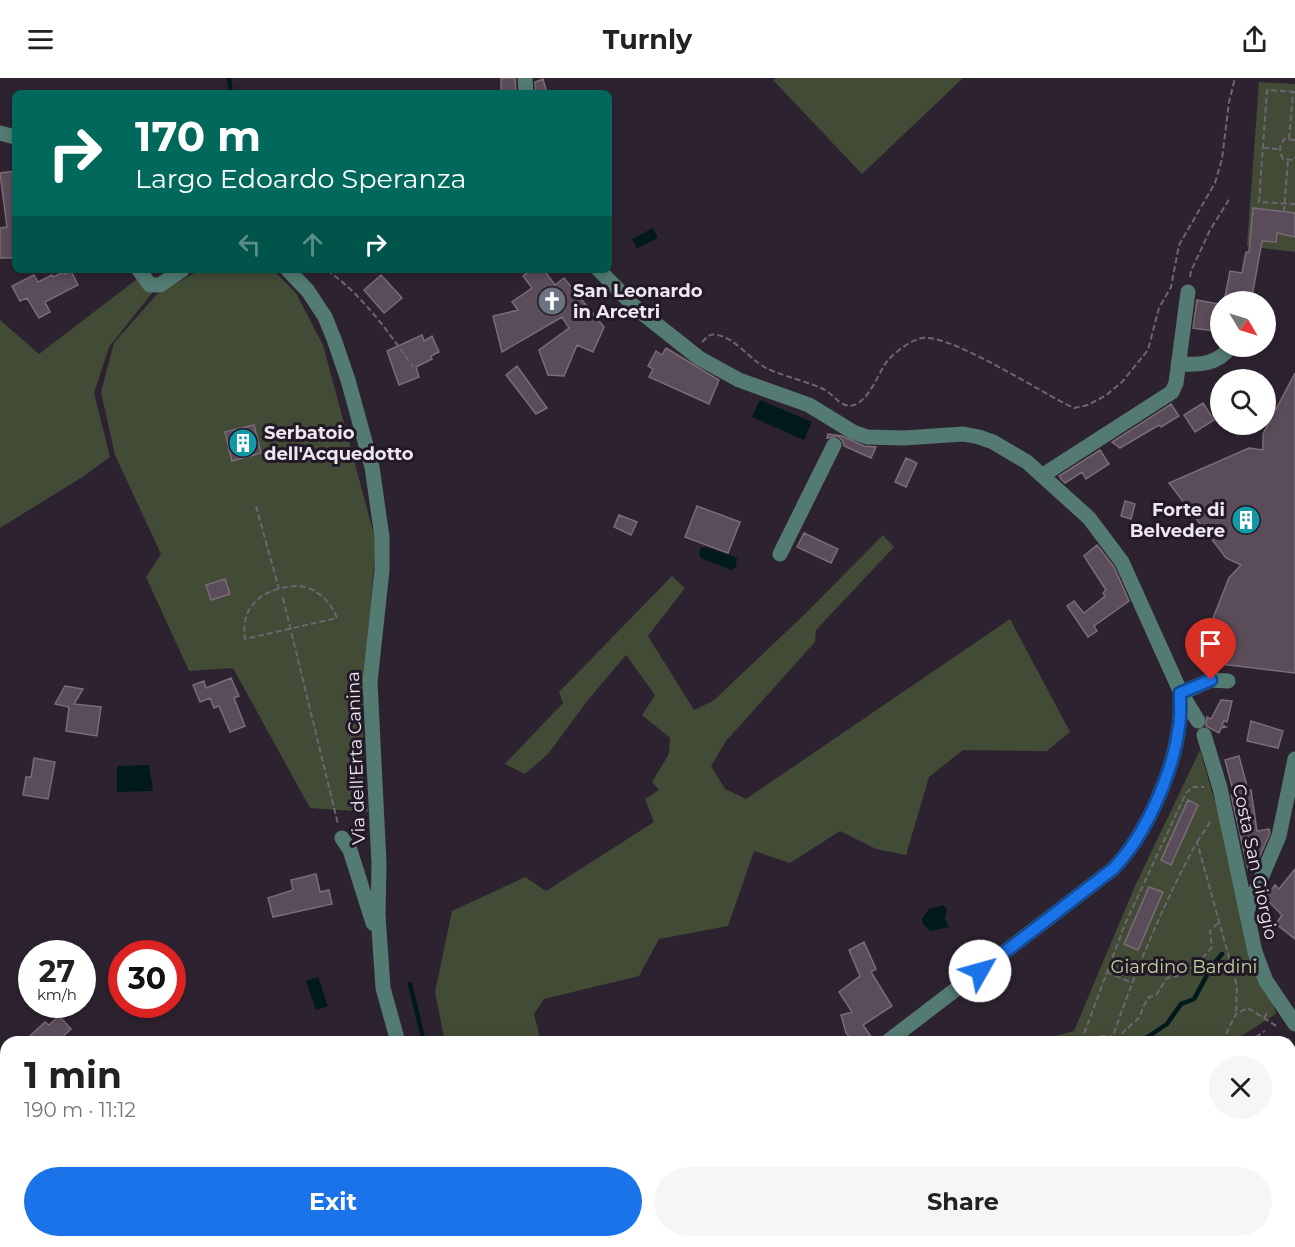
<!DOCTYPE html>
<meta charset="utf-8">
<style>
body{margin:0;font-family:Montserrat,sans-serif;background:#f6f6f6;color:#222;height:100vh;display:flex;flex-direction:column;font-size:22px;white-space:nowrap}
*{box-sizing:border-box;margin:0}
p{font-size:20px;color:#767676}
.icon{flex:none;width:33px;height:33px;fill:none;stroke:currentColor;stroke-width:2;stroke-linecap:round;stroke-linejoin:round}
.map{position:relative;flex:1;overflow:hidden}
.side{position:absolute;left:0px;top:958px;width:1296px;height:212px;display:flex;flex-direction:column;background:#fff;border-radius:18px 18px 0 0;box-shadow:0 3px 9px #0003}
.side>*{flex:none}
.hud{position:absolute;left:12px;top:12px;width:600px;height:183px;border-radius:9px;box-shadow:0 3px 9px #0003;background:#00695c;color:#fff;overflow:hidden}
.needle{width:39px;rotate:128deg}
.tools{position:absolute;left:1210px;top:213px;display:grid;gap:12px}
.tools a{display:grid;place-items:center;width:66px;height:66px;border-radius:50%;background:#fff;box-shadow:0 3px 9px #0003;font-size:30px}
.speed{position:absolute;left:18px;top:862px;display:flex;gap:12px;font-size:30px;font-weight:700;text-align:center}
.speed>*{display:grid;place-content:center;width:78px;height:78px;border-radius:50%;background:#fff;box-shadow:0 3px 9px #0003;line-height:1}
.speed small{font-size:15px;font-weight:400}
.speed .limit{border:9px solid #d22;background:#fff;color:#111}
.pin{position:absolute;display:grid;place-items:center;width:51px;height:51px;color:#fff;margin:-62px -26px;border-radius:50% 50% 50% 0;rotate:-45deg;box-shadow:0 0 6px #0007}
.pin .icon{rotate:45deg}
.me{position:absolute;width:66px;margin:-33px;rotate:52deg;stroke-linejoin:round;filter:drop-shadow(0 0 4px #0008)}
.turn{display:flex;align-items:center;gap:21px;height:126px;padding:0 24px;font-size:27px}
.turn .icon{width:78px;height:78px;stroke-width:2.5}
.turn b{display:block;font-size:42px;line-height:51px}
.lanes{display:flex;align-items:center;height:57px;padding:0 24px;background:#0003;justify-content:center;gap:30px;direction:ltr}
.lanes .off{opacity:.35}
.round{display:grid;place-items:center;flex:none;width:63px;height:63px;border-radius:32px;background:#f6f6f6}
.overview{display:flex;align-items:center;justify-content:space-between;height:102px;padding:0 24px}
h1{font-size:36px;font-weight:700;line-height:45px}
.cta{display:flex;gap:12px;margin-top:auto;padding:12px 24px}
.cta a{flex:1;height:69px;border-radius:36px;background:#1a73e8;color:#fff;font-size:24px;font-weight:700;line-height:69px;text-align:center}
.cta a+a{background:#f6f6f6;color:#222}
header{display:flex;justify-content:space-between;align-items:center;height:78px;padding:0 24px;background:#fff;font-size:27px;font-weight:700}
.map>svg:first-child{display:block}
.built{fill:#382a3d}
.green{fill:#424b36}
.water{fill:#00191c}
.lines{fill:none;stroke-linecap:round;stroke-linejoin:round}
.stream{stroke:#00191c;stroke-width:4.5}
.building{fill:#5b4c59;stroke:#7b6b79;stroke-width:1.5}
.path{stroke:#6e6571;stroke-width:2;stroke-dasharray:6 3;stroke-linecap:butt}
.minor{stroke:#537b72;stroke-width:15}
.route-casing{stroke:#114b97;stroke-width:15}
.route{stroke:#1a73e8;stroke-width:10}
.labels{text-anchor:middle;stroke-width:6;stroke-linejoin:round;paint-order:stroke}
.poi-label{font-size:18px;font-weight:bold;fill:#eee7f0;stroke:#231926;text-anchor:start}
.street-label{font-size:18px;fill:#eee7f0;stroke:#231926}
.park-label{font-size:18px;fill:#bdd49f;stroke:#231926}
</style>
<header><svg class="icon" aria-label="menu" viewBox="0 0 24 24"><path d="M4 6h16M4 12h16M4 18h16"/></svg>Turnly<svg class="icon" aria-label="share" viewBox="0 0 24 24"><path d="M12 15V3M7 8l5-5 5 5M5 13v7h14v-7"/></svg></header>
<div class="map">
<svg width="1295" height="1169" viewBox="0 0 1295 1169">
<rect width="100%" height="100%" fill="#2d2330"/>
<path class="built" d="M0,1015l6,2v147h94l3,5h-103z"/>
<path class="green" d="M777,0h186l-101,96 -89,-94z
M1259,4l36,2v168l-48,-6z
M200,192h73l23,23 27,52 53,197 -13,148v89l5,33 -58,-4 -77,-140 -44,3 -43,-94 15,-23 -46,-99 -14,-63 13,-49 43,-49z
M145,195l11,15 -47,59 -15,46 16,64 -26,19 -84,52v-208l39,34z
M883,457l11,12 -78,83 -1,12 -89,99 -15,25 14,23 21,10 264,-180 60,113 -23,19 -84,-1 -34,27 -23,78 -30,-6 -36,-18 -50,32 -36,-12 -26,75 -69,13 -20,37 -95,23 -10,15 7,28h-96l-10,-50 17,-81 73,-34 21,14 108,-69 -9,-23 14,-9 -7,-8 17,-28 1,-16 -28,-23 13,-20 -29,-40 -38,45 -40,54 -23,20 -20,-10 58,-61 -4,-11 113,-116 13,12 -37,48 46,74 19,-9 93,-88z
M1200,672l76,264 -41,26 1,2h-203l41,-11 61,-145z
M1290,1027l5,2v140h-456l3,-5h448z
M490,1164h143v5h-142z"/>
<path class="water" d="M653,150l5,10 -21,10 -5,-9z
M760,322l52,22 -8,18 -52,-23z
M706,469l31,11 -1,9 -5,3 -30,-12 -2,-5 2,-5z
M149,687l4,26 -36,1v-26z
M943,827l4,4 -2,10 4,8 -19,4 -8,-8v-4l7,-10z
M318,899l10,29 -12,4 -10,-29z"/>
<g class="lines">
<path class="stream" d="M229,0l2,15
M410,906l14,58
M1140,964l27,-18 14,-20 13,-5 18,-33 10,-12
M474,1164l1,5"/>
</g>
<path class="building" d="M501,0h14l1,15h-15z
M543,1l4,14h-11l-1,-11z
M15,93v87h-15v-30l7,-1 -7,-54z
M1253,130l42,5v24l-18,-4 -1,9 -14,-1 -11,61h-2l-24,-5 5,-26 12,2 4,-21h3z
M531,192h13l11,15 9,-7 40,49 -11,25 -16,-7 -13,31 -16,-1 -9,-25 30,-22 -7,-11 -60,35 -9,-36 25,-6 -6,-8 20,-14 -9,-12z
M71,193l7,14 -33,17 5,10 -11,6 -12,-20 -7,3 -8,-15 22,-11 4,7 14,-7 1,2 11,-5 1,2z
M381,197l21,23 -18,15 -20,-23z
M1197,222l22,4 -2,15 4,1v12l-28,-4z
M422,257l2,6 8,-5 7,16 -8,4 1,3 -16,8 3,10 -20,8 -12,-34z
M666,270l53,32 -10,24 -60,-27 4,-8 -5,-3 8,-15 6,4z
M517,288l30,42 -11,6 -30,-39z
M1295,295v300l-99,-12 33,-83 12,-13 -15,-7 -57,-75 80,-35 14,2v-16z
M1203,325l11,17 -19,12 -11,-17z
M1171,326l8,12 -18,11 -2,-2 -39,23 -8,-6z
M254,347l7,28 -29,8 -7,-29z
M828,356l14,2 22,10 12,1 -5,11 -27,-12 -2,-6 -4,-4 -11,2z
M1100,372l9,14 -23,15 -4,-7 -17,11 -3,-3 -3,-4z
M906,380l11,5 -11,24 -11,-5z
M1125,423l10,3 -4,15 -10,-3z
M697,428l43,16 -12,31 -43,-16z
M619,437l18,7 -6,13 -17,-8z
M804,455l34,16 -7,14 -34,-16z
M1097,467l17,22 15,34 -35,25 3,5 -9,6 -21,-31 7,-5 10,12 21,-17 -2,-3 3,-3 -22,-34z
M225,501l5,15 -19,6 -5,-15z
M231,600l8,18 -5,2 11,28 -15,6 -11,-26 -5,2 -4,-10 -10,4 -7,-17 11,-4 2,7z
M65,608l18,3 -9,15 27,3 -4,29 -31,-5 3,-24 -14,-3z
M1221,622l11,1 -5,21 -3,-1 -2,4 4,2 -5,1 -2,5 -13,-7 1,-9 4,2z
M1251,643l32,10 -5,17 -31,-7z
M1239,678l9,34h3l6,41 12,-2 1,4 -16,36 -6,1 -17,-75 3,-1 -9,-34z
M34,680l21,4 -7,37 -25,-4 3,-18h5z
M1188,722l10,5 -27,60 -10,-5z
M1295,791v70l-19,-15 6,-9 -17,-17 10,-13 4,4z
M316,796l4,18 9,-2 3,14 -59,13 -5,-19 25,-8 -2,-10z
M1149,809l14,5 -25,58 -14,-6z
M864,864l12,27 -5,3 21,34 -29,19 12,17h-21l-8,-9 -5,-18 11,-3 -13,-20 21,-16 -11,-26z
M59,938l12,13 -14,13h-22l-6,-5 16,-15 4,3z"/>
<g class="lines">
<path class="path" d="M1295,14l-28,-2 -8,112 36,2
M1289,61l4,-47
M1295,62l-11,-1c-5,8 -5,12 -1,20l10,1 2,-3
M1263,70l17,1
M1284,134l4,-52
M327,192c36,26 61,61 86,97
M1190,199l1,-6 19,-41 20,-32
M702,264c5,-5 8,-9 15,-7 19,3 32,24 49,33 19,9 41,13 59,22 7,4 12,11 18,14 20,10 34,-27 42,-40 6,-9 25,-24 37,-26 30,-4 119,55 152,70l14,-3 17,-9 17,-14 26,-32 11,-42 12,-21 8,-42 36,-62 7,-24 7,-57 6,-24
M256,428l23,83
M300,508c18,3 30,15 37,32l-92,21c-6,-36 23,-53 55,-53z
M283,520l55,226
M1197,764l14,-21
M1107,894l25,11
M1264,940l4,-7
M1288,960l7,10
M1081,964l44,-118 61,-131 7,-6h11
M1094,964l6,-6h12
M1111,964c23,-68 51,-136 86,-200l40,144 -1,28
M1118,964l6,-11 16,-14 3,-10 6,-10 7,-2 11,-17 10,-2 6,-6 12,-3 17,-20 -2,-16 9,-9
M1222,964l14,-28 12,-6 30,19
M1248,964l17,-11
M1290,1067h5
M1290,1089h5
M1290,1128h5
M1290,1163l5,-1
M163,1164l4,5
M1129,1164l2,5
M1043,1169l5,-5
M1147,1169l5,-2
M1261,1169l23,-5"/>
<path class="minor" d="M525,0l1,15
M0,55l15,4
M139,192l11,15h10l22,-15
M288,192l20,21 17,26 9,22 14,41 24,87 10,70v33l-12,112 9,181 -1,52 5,73 15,54
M599,192l38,39 62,49 40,22 70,25 44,27 14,5 37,1 59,-4 16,3 14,5 34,20 62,56 33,44 59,131 17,28
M1178,286c21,1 40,1 53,-18
M1043,397l129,-83 4,-9 12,-91
M780,476l54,-109
M1181,615l30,-13 17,1
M1204,657l16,53 35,164 11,29 29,43
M342,760l8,12 23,73
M1247,833l32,-75 16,-77
M887,964l226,-173c33,-34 60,-96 66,-143 2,-11 1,-22 2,-33
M0,1001l6,7
M107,1164l2,5
M448,1164l1,5
M816,1169l2,-5"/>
</g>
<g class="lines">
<g class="route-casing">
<path id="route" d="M980,893l133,-102c33,-34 60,-96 66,-143 2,-11 1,-22 1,-33l31,-13"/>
</g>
<use href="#route" class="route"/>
</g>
<defs>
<g id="church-disc" transform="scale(1.5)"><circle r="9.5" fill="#6b7280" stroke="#231926"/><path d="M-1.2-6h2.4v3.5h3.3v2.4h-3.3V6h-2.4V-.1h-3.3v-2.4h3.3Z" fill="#fff"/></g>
<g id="building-disc" transform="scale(1.5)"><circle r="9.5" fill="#0f9aa8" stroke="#231926"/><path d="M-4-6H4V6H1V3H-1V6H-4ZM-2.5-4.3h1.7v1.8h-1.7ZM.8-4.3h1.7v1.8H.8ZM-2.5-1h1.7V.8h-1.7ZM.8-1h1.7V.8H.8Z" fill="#fff"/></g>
</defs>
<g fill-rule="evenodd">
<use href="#church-disc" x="552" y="223"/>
<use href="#building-disc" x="243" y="365"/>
<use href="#building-disc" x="1246" y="442"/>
</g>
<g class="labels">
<g class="poi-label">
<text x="573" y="219">San Leonardo<tspan x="573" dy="21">in Arcetri</tspan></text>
<text x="264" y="361">Serbatoio<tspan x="264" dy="21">dell'Acquedotto</tspan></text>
<text x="1225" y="438" text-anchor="end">Forte di<tspan x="1225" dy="21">Belvedere</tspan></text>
</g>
<g class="street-label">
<text transform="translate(356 680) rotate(-92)" y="6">Via dell'Erta Canina</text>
<text transform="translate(1255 784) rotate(78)" y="6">Costa San Giorgio</text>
</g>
<g class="park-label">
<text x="1184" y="895">Giardino Bardini</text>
</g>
</g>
</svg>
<div class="tools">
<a><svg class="needle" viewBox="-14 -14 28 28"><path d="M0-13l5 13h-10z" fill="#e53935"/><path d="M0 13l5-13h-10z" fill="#767676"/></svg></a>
<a><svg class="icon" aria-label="search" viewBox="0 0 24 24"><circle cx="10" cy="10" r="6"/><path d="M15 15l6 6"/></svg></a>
</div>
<div class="speed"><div>27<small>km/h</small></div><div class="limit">30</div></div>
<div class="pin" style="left:1211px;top:602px;background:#d93025"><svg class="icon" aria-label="arrive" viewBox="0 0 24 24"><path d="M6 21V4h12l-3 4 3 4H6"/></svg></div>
<svg class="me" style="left:980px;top:893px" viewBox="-20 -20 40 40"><circle r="19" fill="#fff"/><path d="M0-13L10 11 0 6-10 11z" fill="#1a73e8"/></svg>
<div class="hud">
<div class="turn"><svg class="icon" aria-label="right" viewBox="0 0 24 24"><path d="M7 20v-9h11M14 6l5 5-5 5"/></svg><div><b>170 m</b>Largo Edoardo Speranza</div></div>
<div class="lanes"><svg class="icon off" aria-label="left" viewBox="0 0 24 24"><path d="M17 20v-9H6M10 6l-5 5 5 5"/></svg><svg class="icon off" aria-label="ahead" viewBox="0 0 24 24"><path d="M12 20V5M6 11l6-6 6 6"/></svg><svg class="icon" aria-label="right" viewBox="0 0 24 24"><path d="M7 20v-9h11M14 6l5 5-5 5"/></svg></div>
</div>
<section class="side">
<div class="overview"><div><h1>1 min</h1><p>190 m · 11:12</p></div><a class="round"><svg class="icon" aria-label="close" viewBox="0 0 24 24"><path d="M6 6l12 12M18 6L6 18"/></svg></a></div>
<div class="cta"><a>Exit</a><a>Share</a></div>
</section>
</div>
